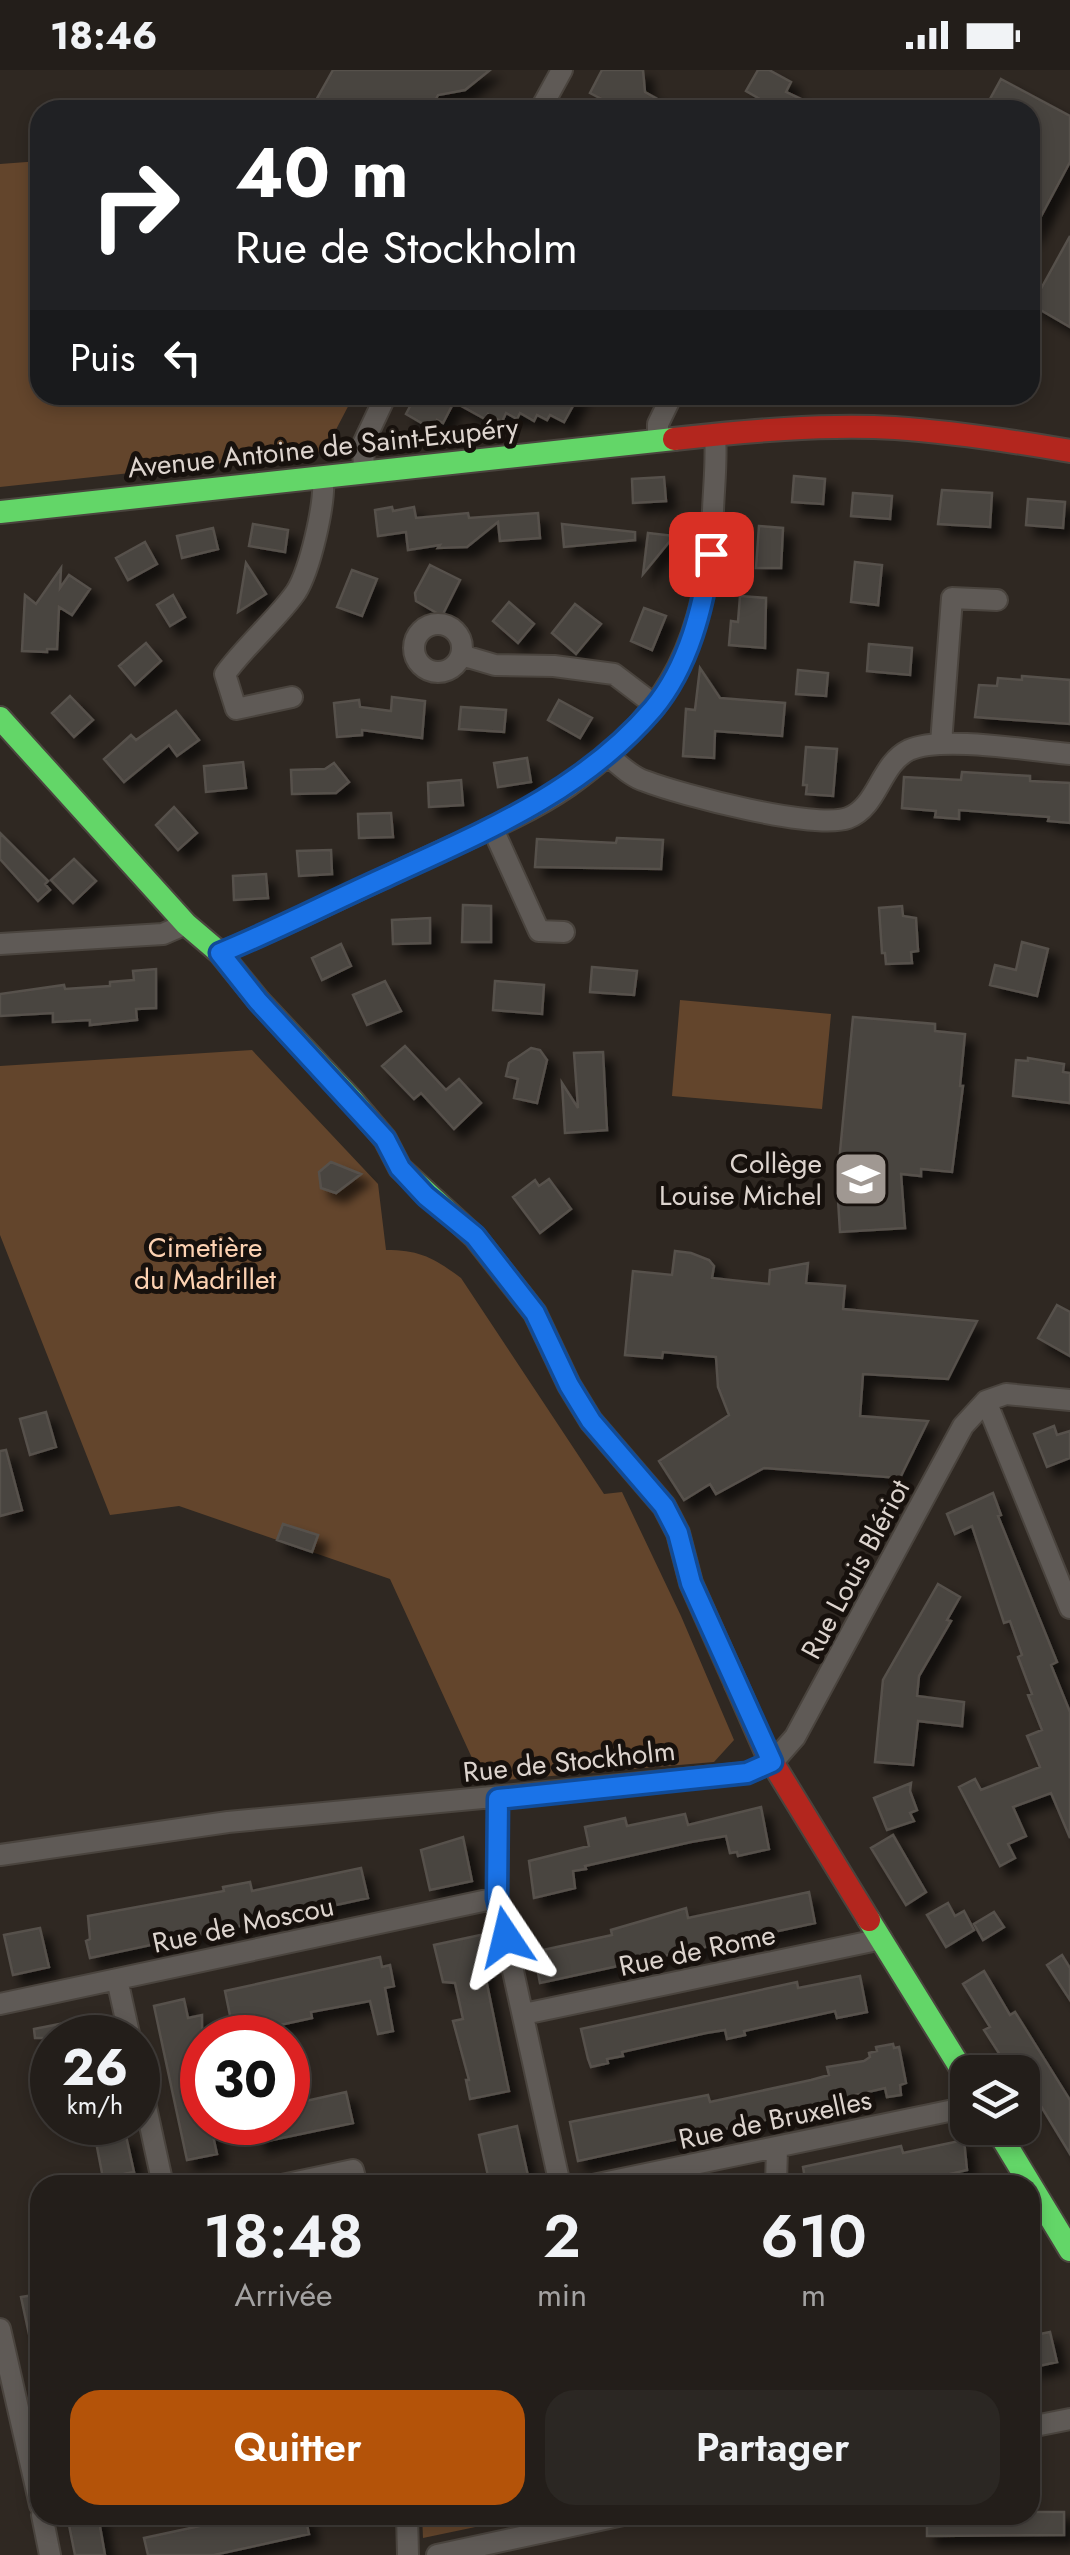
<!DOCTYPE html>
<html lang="fr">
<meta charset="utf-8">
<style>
body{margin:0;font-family:Jost,sans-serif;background:#2b2723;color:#f1f3f6;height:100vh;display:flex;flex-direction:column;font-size:38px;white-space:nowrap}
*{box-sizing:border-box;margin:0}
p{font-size:32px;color:#a3a2a2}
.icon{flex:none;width:55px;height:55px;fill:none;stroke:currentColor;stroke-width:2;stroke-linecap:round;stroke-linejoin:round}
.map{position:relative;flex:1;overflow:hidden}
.sheet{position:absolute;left:30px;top:2105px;width:1010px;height:350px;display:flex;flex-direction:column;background:#231e1a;border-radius:30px;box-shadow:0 5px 15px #0003,0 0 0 2px #403c39}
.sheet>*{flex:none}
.guide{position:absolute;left:30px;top:30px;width:1010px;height:305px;border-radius:30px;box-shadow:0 5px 15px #0003,0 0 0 2px #403c39;background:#202124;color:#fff;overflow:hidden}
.controls{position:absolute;left:950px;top:1985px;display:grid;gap:20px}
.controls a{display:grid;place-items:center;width:90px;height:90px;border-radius:20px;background:#231e1a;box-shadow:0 5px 15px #0003,0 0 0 2px #403c39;font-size:50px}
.speed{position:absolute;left:30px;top:1945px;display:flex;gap:20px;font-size:50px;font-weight:700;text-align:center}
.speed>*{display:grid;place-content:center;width:130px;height:130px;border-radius:50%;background:#231e1a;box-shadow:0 5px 15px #0003,0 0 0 2px #403c39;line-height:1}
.speed small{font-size:25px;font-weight:400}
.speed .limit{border:15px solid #d22;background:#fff;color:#111}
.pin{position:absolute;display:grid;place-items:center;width:85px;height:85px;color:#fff;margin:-42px;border-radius:20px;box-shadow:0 5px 15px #0006}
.me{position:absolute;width:110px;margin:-55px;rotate:350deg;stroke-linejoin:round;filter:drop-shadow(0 0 8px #0008)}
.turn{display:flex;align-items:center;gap:35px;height:210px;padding:0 40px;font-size:45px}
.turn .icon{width:130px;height:130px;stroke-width:2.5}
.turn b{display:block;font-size:70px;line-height:85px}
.then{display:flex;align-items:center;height:95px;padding:0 40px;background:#0003;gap:20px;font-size:38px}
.eta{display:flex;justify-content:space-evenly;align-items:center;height:170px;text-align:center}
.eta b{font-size:60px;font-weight:600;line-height:70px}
.button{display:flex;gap:20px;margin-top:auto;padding:20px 40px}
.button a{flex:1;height:115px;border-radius:30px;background:#b45309;color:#fff;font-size:40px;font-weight:600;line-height:115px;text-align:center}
.button a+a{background:#2b2723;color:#f1f3f6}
.status{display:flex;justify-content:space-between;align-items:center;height:70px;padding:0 50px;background:#231e1a;direction:ltr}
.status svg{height:28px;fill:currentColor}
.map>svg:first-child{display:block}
.green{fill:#63452c}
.building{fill:#49443f;stroke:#57514c;stroke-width:2.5;filter:url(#shadow)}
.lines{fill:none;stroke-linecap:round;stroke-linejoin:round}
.street-casing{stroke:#4a443e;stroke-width:24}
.fast-casing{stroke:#4a443e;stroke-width:26}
.jam-casing{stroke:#4a443e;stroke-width:26}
.street{stroke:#5f5a56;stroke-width:20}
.fast{stroke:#63d668;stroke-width:22}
.jam{stroke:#b3261e;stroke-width:22}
.route-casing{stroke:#114b97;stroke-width:25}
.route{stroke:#1a73e8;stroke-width:18}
.labels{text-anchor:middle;stroke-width:10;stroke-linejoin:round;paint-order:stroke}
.street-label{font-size:28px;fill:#ddd4ce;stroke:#17110d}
.poi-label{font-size:28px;fill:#ddd4ce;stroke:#17110d;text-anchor:end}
.park-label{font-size:28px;fill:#fdd2b2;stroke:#17110d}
</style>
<div class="status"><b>18:46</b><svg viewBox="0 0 49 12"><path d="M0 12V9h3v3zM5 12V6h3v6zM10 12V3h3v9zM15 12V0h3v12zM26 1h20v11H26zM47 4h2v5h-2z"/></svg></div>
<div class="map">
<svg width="1070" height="2485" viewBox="0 0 1070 2485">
<defs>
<filter id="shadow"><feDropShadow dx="9" dy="9" stdDeviation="5" flood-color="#0009"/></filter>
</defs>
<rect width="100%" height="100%" fill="#2f2822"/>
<path class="green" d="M40,91v234h314l-25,48 -12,10 -317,34v-323z
M680,930l151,14 -9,95 -150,-13z
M252,980l126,134 8,66c34,0 48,8 75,28l143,216 18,-2 59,124 53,124 -20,22 -231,20 -93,-203 -211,-73 -69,9 -110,-280v-169z
M422,2445h111l-110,23z"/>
<path class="building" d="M333,0h157l-25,20 -27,5 -8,15h-101l-14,-8z
M602,0h41l2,22 32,18h-66l2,-5 -23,-12z
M758,0h11l22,12 -5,10 38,18h-45l-33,-19z
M1001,9l69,37v46l-40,75v-127h-46z
M1070,166v91l-38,-22z
M416,325h163l-15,27 -14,-7 -3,5 -10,-5 -3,6 -14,-8 -3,6 -11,-6 -4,9 -14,-8 -3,5 -31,-17 -11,21 -6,-3 -5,9 -26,-15z
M794,406l31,3 -2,25 -31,-2z
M664,407l2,24 -33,2 -1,-24z
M942,420l50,3 -2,34 -52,-3z
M853,423l39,3 -2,23 -39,-3z
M1028,429l37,3 -2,26 -37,-3z
M392,437l1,4 21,-4 2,11 52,-5 1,5 69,-5 2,25 -40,3 -2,-19 -31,25 -29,1 2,-3 -32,5 -2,-18 -28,4 -3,-26z
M253,454l35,6 -3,22 -36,-6z
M562,454l73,8v8l-71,7z
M759,456l24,2 -2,40h-25z
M213,458l5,21 -36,9 -5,-22z
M648,463l26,3 -31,38z
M145,472l12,22 -29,16 -12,-22z
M855,492l27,3 -4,40 -27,-3z
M246,493l20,31 -28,18z
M430,495l30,15 -18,36 -26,-15 -1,-8z
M61,498l-1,20 9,-13 21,14 -18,26 -13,-8 -2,42h-10v3l-25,-1 3,-56 11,9z
M352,500l25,9 -15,37 -25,-9z
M173,525l12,22 -15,9 -13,-21z
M740,526l26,2 -1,50 -36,-3 2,-24 7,1z
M509,532l25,22 -16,19 -25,-22z
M575,534l26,20 -25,30 -24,-21z
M644,538l22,8 -14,34 -21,-9z
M146,573l15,18 -26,24 -16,-19z
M869,574l43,4 -2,27 -43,-4z
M700,598l20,30 65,5 -3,33 -67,-5 -1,27 -31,-2 3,-47 9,1z
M798,600l30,3 -2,23 -30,-2z
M1022,606l48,4v44l-95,-7 4,-32 18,1 1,-8 24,2z
M70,626l23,24 -19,17 -22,-24z
M392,627l33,4 -3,37 -60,-8v5l-25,2 -3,-34 25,-3 1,7 31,4z
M559,630l33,18 -12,20 -32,-18z
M461,637l45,3 -2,22 -45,-3z
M176,641l23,29 -22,16 -8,-11 -45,37 -20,-23 27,-24 5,5z
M806,677l31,2 -4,47 -27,-2 1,-9h-4z
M527,688l4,24 -33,5 -4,-24z
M243,692l3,26 -40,4 -2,-26z
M334,693l15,19 -13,11 -44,1 -1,-24 34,-1z
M962,702l68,4v5l40,2v40l-22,-2 1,-4 -90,-7v9l-24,-2 1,-6 -34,-3 2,-31 57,3z
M461,710l2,25 -34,2 -1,-24z
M174,737l23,26 -19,17 -22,-25z
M391,743l2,24 -34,1 -1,-24z
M0,763l48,48 -3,3 5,6 -12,11 -38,-42z
M617,768l46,2 -2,29 -126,-2 2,-28 79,4z
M331,780l1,24 -33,2 -2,-25z
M74,789l22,22 -23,22 -22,-23z
M266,804l2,24 -34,2 -1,-24z
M463,835l28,1v36h-29z
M902,836l1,10 13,2 2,33 -7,1 1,11 -26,1 -1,-11h-3l-3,-45z
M430,848v25l-37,1 -1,-24z
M1022,872l26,7 -11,47 -47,-11 5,-20 21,5z
M341,874l10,22 -29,14 -10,-22z
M592,897l45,4 -3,24 -44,-3z
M156,899v39l-20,1 1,11 -47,5v-5l-37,2v-9l-53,3v-22l64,-9 1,4 45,-3v-4l24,-2 -1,-9z
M385,911l16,30 -34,14 -14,-30z
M495,911l49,4 -2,29 -49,-4z
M853,947l82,7v7l30,3 -5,52h3l-11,86 -31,-3v7l-20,-2 4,54 -65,4 -3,-49z
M405,976l41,44 13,-11 22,24 -27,26 -33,-36 -7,6 -32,-33z
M531,978l9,2 7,10 -10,43 -23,-5 4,-19 -12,-3 3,-13z
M603,982l4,78 -42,3 -3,-50 16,25 -4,-55z
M1028,988l36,6 -1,8 7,1v30l-57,-7 3,-36 12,1z
M331,1092l30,12 -25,19 -15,-5 -2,-16z
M549,1109l22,30 -31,24 -27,-36 22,-17 4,6z
M675,1181l16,2 18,7 5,6 -2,12 18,2 39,4 1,-14 38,-7 -2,20 39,3 -2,23 134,12 -29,58 -85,-5 -3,42 68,5 -28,57 -136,-10 -48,26 -6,-10 -26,16 -25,-39 70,-46 -11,-28 -2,-30 -53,-5 -1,6 -37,-3 8,-84 39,4z
M1057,1235l13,7v44l-32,-18z
M46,1342l10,35 -26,8 -10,-36z
M1054,1356l3,9 13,-4v27l-23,9 -13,-33z
M6,1380l16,60 -22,6v-65z
M993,1423l8,22 -3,1 59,146 -6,3 19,47v126l-19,-45 -38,14 13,29 -18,8 7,14 -15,8 -41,-79 16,-8 6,11 59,-23 -13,-31 15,-6 -14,-35 4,-1 -14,-37 4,-2 -12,-34 -6,2 -32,-97 -17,8 -8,-20z
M283,1454l35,11 -6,17 -35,-12z
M938,1514l22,13 -13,23 4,1 -32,55 -2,20 47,6 -2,24 -44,-5 -5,44 -38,-3 8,-82z
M911,1713l-1,8 7,19 -7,3 4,8 -27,9 -13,-32z
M761,1737l8,42 -31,7 -1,-4 -7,1 -4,-17 -35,6 -106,24 1,3 -13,2 2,17 -41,10 -5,-37 60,-15 -4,-19 40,-9 2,8 58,-12 3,11z
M893,1765l33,57 -20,13 -35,-57z
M463,1767l9,44 -42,9 -9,-40z
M361,1798l7,30 -155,34 -11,-1v3l-112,24 -4,-17 4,-2 -2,-23 136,-25 -1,-4 27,-5 2,9z
M809,1822l6,31 -275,60 -6,-31 78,-17 -1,-5 75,-22 2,10z
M948,1833l7,13 9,-5 10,19 -28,17 -19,-32z
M994,1842l10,15 -21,13 -9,-16z
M40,1858l9,39 -36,8 -9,-40z
M485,1864l3,14 -8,2 29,141 -39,8 -4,-19h3l-16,-59 10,-2 -8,-36 -12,-1 -9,-37z
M1062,1885l8,13v32l-23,-35z
M380,1887l2,10 8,-2 4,21 -9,2 8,43 -15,3 -8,-33 -59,11 1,6 -78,17 -9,-44z
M984,1901l26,44 5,-3 55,88v54l-40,-66 -8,5v-21h-11l-27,-42 6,-3 -27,-43z
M860,1906l7,36 -30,6 -2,-7 -91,20 1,4 -18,4 -2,-9 -19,3 -84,19 1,4 -16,3 1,4 -17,4 -3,-8 -7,-30 216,-47 1,6z
M184,1929l4,19 14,-3v107h8l7,32 -30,6 -33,-154z
M100,1946l5,22h-70l-1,-9z
M893,1974l1,4 5,-1 7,36 -6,2 1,10 -14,2 -2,-9 -30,7 1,5 -278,61 -8,-39 138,-27 2,7 101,-22 18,-5 -2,-8 37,-6 6,-4 -1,-4 8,-2 -1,-4z
M346,2022l7,31 -95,20 -4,-21h34v-17z
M517,2056l13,59h-40l-11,-50z
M126,2066l8,36 -31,6 -7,-36z
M964,2070l3,30 -64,15h-97l-3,-18 98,-21 2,7z
M40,2224v53l-8,1 -11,-51z
M1050,2262l7,30 -27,6v-32z
M1030,2442h34v23l-137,1v-21h103z
M67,2445h31l7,40h-30z
M222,2445h83l4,19 -95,21h-66l-4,-17 79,-17z"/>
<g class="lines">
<g class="street-casing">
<path id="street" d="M540,40l22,-40
M658,370v-16l14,-29
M364,403l-1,-29 23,-49
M414 578a24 24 0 1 1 48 0a24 24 0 1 1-48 0Z
M461,585l34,10 59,1 60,8 42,32
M292,627l-56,12 -11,-35c21,-29 53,-56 71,-82 14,-22 29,-87 27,-113
M941,673l11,-145 45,2
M607,685c12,9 24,22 38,26 36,14 170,49 203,37 30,-11 32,-54 61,-68 33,-15 123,1 161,4
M492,757l47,104 25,1
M0,874l163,-10 23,-10
M220,883c67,-28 133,-61 200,-92 49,-23 104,-44 149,-75 103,-73 139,-152 144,-276 1,-25 4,-51 2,-76
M986,1331l84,207
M498,1729l-1,99 63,287
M0,1785l228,-33 519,-49 26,-11 22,-25 168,-311 23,-25 20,-7 64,6
M117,1909l13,59
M0,1934l497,-106
M524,1944l358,-75
M138,2000l25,115
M282,2115l71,-15 4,15
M593,2115l375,-78
M776,2115l1,-38
M0,2259l40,176
M1030,2357l40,-8
M42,2445l8,40
M407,2445l1,40
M437,2485l186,-40"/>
</g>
<g class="fast-casing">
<path id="fast" d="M0,442l674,-73
M0,648l186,206 34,29 39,48 93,99 33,39 15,29 75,69 60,76 34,72 22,36 73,85 14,27 13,50 45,101
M869,1850l99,160
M996,2058l74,122"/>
</g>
<g class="jam-casing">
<path id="jam" d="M674,369c73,-8 148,-15 221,-11 59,4 117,13 175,23
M736,1614l30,68 103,168"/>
</g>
<use href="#street" class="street"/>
<use href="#fast" class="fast"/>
<use href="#jam" class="jam"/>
</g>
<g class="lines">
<g class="route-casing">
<path id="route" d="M506,1867l-9,-39 1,-99 249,-26 25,-11 -81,-179 -13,-50 -14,-27 -73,-85 -22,-36 -34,-72 -60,-77 -49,-40 -26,-28 -15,-29 -127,-138 -38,-48c56,-23 110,-51 166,-76 97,-45 196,-85 267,-168 36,-43 50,-102 58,-155"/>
</g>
<use href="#route" class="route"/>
</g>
<defs>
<g id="school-square" transform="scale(2.875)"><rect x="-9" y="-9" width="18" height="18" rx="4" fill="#a09892" stroke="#17110d"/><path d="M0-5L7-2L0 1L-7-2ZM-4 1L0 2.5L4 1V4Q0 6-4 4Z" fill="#fff"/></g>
</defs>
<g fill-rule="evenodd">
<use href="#school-square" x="861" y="1109"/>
</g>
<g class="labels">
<g class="street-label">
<text transform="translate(323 377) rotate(-6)" y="10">Avenue Antoine de Saint-Exupéry</text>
<text transform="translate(855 1499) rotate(-62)" y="10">Rue Louis Blériot</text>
<text transform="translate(569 1691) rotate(-6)" y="10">Rue de Stockholm</text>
<text transform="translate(243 1854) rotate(-12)" y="10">Rue de Moscou</text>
<text transform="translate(697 1880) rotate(-12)" y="10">Rue de Rome</text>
<text transform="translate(775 2049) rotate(-12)" y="10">Rue de Bruxelles</text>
</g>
<g class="poi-label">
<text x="822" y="1103">Collège<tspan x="822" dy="32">Louise Michel</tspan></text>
</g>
<g class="park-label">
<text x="205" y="1187">Cimetière<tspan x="205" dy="32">du Madrillet</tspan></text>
</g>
</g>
</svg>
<div class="controls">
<a><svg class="icon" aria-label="layers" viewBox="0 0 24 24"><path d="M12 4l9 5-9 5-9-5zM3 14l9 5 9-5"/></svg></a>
</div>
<div class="speed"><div>26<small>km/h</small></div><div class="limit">30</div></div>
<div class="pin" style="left:711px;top:484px;background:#d93025"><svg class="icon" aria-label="arrive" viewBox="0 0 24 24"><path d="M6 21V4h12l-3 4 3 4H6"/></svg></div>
<svg class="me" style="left:506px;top:1867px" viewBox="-20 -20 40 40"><path d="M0-17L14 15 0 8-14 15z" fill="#1a73e8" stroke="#fff" stroke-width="4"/></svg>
<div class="guide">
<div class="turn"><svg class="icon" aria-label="right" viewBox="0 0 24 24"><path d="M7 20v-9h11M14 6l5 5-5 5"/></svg><div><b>40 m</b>Rue de Stockholm</div></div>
<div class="then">Puis<svg class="icon" aria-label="left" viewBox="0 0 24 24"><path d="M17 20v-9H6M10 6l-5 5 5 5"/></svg></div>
</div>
<section class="sheet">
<div class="eta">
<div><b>18:48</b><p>Arrivée</p></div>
<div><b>2</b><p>min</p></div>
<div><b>610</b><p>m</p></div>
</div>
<div class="button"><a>Quitter</a><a>Partager</a></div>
</section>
</div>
